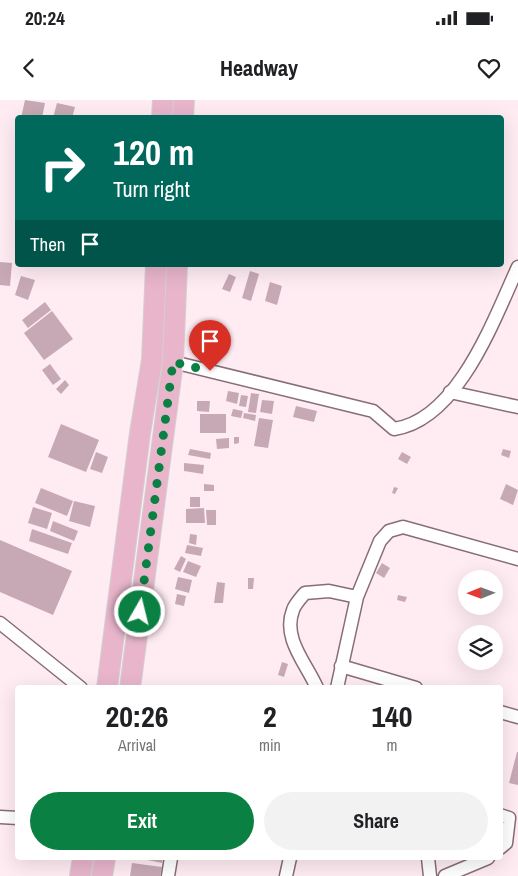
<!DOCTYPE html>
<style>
body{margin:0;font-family:"Archivo Narrow",sans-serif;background:#f2f2f2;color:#202124;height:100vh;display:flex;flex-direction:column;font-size:19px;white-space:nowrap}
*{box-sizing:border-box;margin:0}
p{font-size:16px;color:#757577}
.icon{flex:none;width:28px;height:28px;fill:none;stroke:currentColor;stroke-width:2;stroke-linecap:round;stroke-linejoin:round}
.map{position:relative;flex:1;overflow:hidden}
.side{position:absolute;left:15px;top:585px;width:488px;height:175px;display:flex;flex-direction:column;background:#fff;border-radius:5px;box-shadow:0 5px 20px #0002}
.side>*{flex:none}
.banner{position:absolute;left:15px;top:15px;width:489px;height:152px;border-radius:5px;box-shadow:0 5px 20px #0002;background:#00695c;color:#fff;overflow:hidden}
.needle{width:32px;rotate:269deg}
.tools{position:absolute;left:458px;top:470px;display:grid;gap:10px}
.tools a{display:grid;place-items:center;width:45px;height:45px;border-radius:50%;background:#fff;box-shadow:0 5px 20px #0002;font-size:25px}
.pin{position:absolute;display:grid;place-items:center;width:42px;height:42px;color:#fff;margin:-51px -21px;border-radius:50% 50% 50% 0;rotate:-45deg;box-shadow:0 0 5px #0007}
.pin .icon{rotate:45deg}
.me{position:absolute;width:55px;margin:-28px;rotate:8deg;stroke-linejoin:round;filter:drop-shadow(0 0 4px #0008)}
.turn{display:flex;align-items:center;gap:18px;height:105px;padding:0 15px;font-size:22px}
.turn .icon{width:65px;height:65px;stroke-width:2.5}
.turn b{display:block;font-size:35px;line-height:42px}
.then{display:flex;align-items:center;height:48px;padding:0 15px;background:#0003;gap:10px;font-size:19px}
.eta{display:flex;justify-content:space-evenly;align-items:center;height:85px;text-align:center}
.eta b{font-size:30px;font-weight:700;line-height:35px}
.button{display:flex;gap:10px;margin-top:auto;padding:10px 15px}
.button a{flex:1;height:58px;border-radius:30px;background:#0b8043;color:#fff;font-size:20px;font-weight:700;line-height:58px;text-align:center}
.button a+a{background:#f2f2f2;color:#202124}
.status{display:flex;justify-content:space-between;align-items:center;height:35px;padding:0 25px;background:#fff;direction:ltr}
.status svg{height:14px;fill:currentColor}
header{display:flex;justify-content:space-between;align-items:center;height:65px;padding:0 15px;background:#fff;font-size:22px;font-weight:700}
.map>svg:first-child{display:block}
.building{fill:#c7a9b5}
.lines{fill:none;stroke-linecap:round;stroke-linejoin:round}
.minor-casing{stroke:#886d78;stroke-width:15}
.primary-casing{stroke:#d3d0d1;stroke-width:22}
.minor{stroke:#fff;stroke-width:12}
.primary{stroke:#e8b5cb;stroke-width:20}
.route{stroke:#0b8043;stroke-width:9;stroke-dasharray:0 16.2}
</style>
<div class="status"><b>20:24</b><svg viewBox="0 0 49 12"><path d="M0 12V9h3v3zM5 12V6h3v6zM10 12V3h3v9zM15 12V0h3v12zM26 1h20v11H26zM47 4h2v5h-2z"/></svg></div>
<header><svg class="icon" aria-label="back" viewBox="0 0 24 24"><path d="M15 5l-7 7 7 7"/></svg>Headway<svg class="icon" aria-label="heart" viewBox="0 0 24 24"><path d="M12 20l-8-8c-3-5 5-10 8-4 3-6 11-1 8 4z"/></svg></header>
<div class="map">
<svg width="518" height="776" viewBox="0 0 518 776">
<rect width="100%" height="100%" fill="#ffecf3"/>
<path class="building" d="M25,0l20,3 -3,15h-21z
M57,3l18,4 -3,11h-19z
M0,162l12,1 -2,23 -10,-1z
M250,171l9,3 -8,27 -9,-3z
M229,174l7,3 -6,15 -8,-3z
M21,176l14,4 -7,20 -13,-5z
M270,182l12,4 -5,19 -12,-4z
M45,202l6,8 -23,18 -6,-8z
M52,211l21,28 -29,21 -20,-27z
M50,264l11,15 -8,6 -11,-15z
M65,280l4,5 -8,9 -5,-5z
M228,291l11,2 -2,11 -11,-3z
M251,293l8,1 -3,19 -8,-1z
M241,295l7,1 -2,11 -7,-1z
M262,300l12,1 -2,13 -12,-2z
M197,301h13l-1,11 -12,-1z
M296,306l21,5 -3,11 -21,-5z
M233,309l10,2 -2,7 -10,-2z
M244,313l12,2 -1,6 -12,-3z
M200,314h26v19h-26z
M259,318l14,2 -5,28 -14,-2z
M61,324l38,16 -13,32 -38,-15z
M234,337h5v6l-5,1z
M229,338v10l-12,1 -1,-10z
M190,349l21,4 -1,6 -22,-4z
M503,349l8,2 -2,7 -8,-3z
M96,352l12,5 -6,16 -12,-4z
M402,352l9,5 -4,7 -9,-5z
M184,363l20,2 -1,9 -19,-3z
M204,384l10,1v6h-10z
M506,384l12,6 -5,15 -13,-6z
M394,387l4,1 -3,6 -3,-1z
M41,388l32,13 -6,15 -32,-13z
M190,397h10v10h-10z
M74,401l21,5 -5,21 -21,-6z
M33,407l19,6 -5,16 -19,-6z
M204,408l1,15h-19v-14z
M206,410h10v15h-9z
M53,421l25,10 -4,10 -24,-10z
M32,429l40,14 -4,11 -39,-13z
M190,434l7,1 -1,10 -7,-2z
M0,440l72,31 -19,44 -53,-23z
M187,445l16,3 -2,8 -16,-3z
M181,456l5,3 -6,13 -6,-3z
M188,461l13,5 -5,11 -13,-5z
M382,463l8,5 -6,10 -8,-5z
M178,477l14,3 -3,13 -14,-4z
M248,478h6l-1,11h-5z
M217,482l8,1 -2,20h-9z
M177,494l9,2 -2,10 -9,-2z
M398,495l9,2 -2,5 -8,-2z
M282,562l6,2 -4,13 -6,-2z
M517,652h1v33l-9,-2z
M138,758h25l-1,5z
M132,763l30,4 -2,9h-30z"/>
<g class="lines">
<g class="minor-casing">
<path id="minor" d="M173,262l200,49 21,18c64,-9 100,-110 124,-162
M450,292l68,15
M0,523l81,65
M341,566l75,22
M317,588c-11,-25 -35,-50 -24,-78 2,-6 8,-12 12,-17l24,-2 28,6
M337,588l20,-91 23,-56 9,-10 14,-4 115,32
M500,612l18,5
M500,715l9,3 -3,25 -6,5
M0,717l18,1
M428,758l2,18
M168,776l3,-18
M286,776l4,-18
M445,776l43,-18"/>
</g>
<g class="primary-casing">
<path id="primary" d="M162,18l1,-18
M183,18l1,-18
M107,588l33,-255 12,-73 4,-95
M130,588l43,-326 4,-97
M80,776l3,-18
M102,776l3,-18"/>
</g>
<use href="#minor" class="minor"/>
<use href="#primary" class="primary"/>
</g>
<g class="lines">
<path class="route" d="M140,512l33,-250 37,9"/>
</g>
</svg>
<div class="tools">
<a><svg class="needle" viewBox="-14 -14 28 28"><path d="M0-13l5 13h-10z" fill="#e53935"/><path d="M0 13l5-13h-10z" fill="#757577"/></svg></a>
<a><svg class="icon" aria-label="layers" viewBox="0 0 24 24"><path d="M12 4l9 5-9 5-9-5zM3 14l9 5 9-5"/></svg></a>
</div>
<div class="pin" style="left:210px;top:271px;background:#d93025"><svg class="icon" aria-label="arrive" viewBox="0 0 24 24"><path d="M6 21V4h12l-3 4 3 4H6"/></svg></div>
<svg class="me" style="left:140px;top:512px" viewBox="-20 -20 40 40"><circle r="17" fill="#0b8043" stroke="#fff" stroke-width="3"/><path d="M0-11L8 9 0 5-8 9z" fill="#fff"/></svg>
<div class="banner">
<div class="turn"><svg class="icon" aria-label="right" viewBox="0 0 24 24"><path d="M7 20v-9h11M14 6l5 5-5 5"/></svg><div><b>120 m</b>Turn right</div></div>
<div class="then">Then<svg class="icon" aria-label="arrive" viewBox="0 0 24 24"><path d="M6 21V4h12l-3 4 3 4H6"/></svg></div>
</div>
<section class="side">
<div class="eta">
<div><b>20:26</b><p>Arrival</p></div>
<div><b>2</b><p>min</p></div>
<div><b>140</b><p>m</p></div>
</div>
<div class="button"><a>Exit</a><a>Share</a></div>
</section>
</div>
